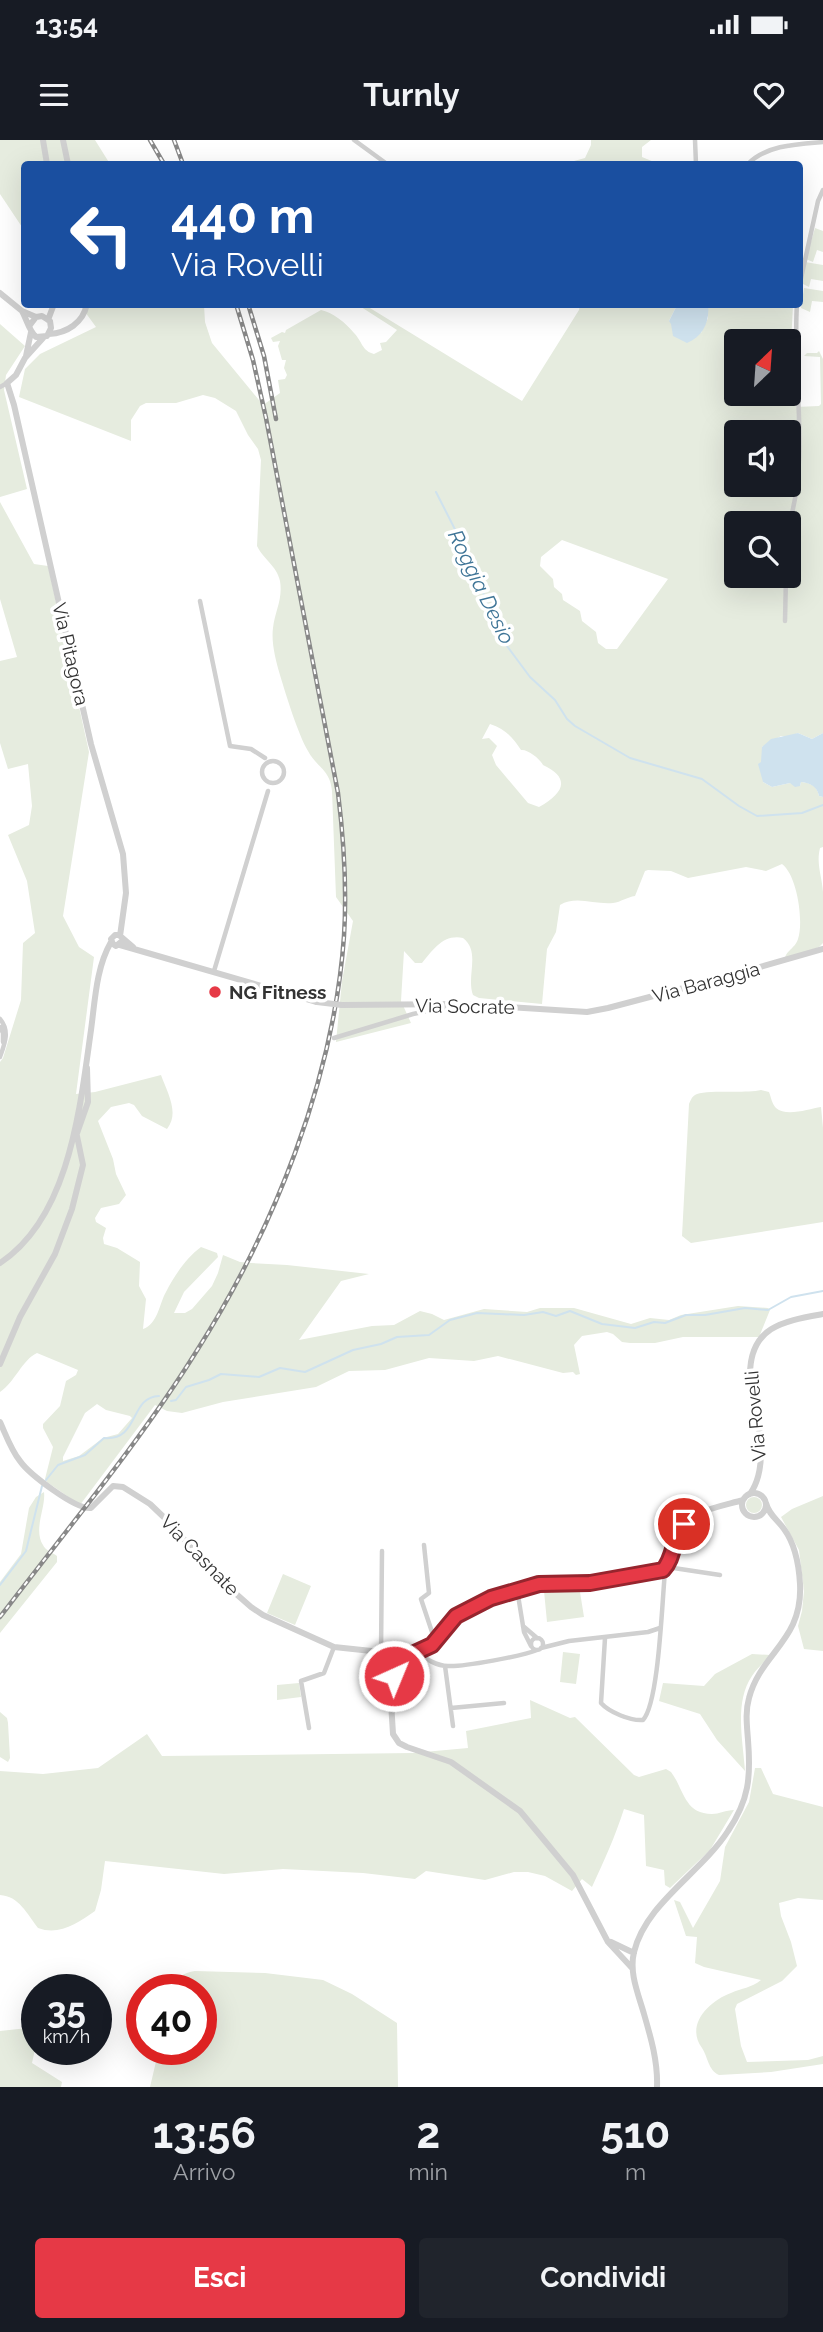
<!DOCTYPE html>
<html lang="it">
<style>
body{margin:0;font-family:Raleway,sans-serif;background:#20242c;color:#f1f3f6;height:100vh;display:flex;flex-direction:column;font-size:26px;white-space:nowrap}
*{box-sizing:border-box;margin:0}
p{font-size:23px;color:#9ea1a6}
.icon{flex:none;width:38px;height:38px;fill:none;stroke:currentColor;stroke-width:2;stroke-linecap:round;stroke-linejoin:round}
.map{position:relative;height:1947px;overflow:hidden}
.panel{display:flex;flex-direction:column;background:#171b24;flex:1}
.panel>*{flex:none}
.banner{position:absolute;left:21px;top:21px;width:782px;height:147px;border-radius:7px;box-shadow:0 7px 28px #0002;background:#1a4fa0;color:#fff;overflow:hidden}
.needle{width:46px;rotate:25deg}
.fabs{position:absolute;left:724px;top:189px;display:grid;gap:14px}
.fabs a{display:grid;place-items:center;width:77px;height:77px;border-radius:7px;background:#171b24;box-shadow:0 7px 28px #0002;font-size:35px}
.speed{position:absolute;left:21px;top:1834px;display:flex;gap:14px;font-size:35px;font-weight:700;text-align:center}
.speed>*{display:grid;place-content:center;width:91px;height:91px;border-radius:50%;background:#171b24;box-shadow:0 7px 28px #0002;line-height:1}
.speed small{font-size:18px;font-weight:400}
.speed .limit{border:10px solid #d22;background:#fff;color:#111}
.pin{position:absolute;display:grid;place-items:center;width:60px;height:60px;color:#fff;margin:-30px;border:4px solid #fff;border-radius:50%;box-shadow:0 2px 7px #0007}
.me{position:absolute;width:77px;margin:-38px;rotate:44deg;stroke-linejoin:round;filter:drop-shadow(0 0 5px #0008)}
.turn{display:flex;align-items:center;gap:24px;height:147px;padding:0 35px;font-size:32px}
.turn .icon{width:91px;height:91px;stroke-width:2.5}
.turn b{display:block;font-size:49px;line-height:60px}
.eta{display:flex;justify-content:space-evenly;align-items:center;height:119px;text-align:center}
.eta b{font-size:42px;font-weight:700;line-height:49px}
.primary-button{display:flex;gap:14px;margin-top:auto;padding:14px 35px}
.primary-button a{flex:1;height:80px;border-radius:7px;background:#e63946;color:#fff;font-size:28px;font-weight:700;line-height:80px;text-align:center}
.primary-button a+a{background:#20242c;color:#f1f3f6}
.status{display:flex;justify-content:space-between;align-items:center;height:49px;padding:0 35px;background:#171b24;direction:ltr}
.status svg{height:19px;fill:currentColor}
header{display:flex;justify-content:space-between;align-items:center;height:91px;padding:0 35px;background:#171b24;font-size:32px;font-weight:700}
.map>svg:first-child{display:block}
.green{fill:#e6ecdf;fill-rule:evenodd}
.water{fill:#cfe2ee}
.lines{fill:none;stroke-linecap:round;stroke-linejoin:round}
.stream{stroke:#cfe2ee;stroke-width:2}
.minor{stroke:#d0d0d0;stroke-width:4.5}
.tertiary{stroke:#d0d0d0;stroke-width:6}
.rail-casing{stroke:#888;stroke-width:4.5}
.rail{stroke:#fff;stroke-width:2;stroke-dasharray:5;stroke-linecap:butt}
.tertiary-bridge{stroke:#d0d0d0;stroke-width:6}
.route-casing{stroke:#96252e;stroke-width:18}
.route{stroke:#e63946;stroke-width:12}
.poi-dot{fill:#e63946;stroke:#fff;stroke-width:2.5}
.labels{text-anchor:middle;stroke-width:7;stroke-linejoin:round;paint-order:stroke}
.street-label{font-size:19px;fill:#333;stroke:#fff}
.poi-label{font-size:19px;font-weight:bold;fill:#333;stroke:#fff;text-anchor:start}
.water-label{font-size:21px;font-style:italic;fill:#3f7597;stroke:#fff}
</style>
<div class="status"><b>13:54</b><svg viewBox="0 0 49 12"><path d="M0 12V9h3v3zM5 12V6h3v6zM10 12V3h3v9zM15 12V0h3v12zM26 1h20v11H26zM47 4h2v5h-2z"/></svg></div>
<header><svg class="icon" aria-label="menu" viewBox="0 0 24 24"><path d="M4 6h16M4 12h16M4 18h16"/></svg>Turnly<svg class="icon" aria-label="heart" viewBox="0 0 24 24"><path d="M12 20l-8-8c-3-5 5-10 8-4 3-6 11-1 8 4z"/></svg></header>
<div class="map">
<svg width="823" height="1947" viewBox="0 0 823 1947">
<rect width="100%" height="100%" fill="#fff"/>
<path class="green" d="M0,0h95l15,24h-86v66l-24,-36z
M591,0h60l-9,7v10l17,7h-96l22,-6 6,-13z
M815,88l8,3v21l-6,-2 -4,12 -7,-3z
M805,122l18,3v16l-12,-2 -2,8 -8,-4z
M804,148l19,3v11l-11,-1 -2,11 -9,-4z
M80,165h124l1,17 7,21 51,62 17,-12 -2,-13 7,-1 2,-4 -3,-7 2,-8h-4l-4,-14 2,-5 -7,1 -2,-4 11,-6 3,1 1,-3 35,-20c11,2 25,13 33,23 8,8 8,18 20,21l8,-4 -2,-7 6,-1 11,-12 -39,-25h7l157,96 57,-91 1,-5h97l-8,16 32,12 7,-15v-13h85l-2,38 3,21 2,43 23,-1 2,-2 -1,-47 -16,-1 3,-3h10l2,-2 4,8v374l-11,6 -14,-6 -9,4 -8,-1 -19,11 1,35 9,5 18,-4 10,3 1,-4c9,1 16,3 18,14l4,1v50l-3,1c-4,16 2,28 3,44 0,17 0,34 0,51l-4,4 -35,15c1,-12 11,-13 14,-23 6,-18 -1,-64 -16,-75l-16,7 -20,-4 -58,11 -17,-7 -23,-1 -3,1 -10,25c-8,1 -14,6 -22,7 -18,2 -37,-8 -53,2l-4,27 -9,17 -5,55 -63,-6 -6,-3c-7,-19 8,-43 -10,-57 -20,-4 -30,12 -41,25h-7l-11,-12 -3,50 10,22 -75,19 6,-61 11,-60 -17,-24 -4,-106c-2,-22 -15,-23 -24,-40 -10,-17 -22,-56 -28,-76 -4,-14 -9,-32 -7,-47 2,-17 10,-29 7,-47 -3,-15 -17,-22 -23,-35l4,-86 -3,-11 -10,-14 -12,-24 -21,-13 -12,-3 -27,8h-30l-6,3 -9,14v21l-112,-44 6,-28 15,-15 56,-27zM737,201h52v53h-52zM737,292h52v53h-52zM737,383h52v53h-52zM562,400l106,39 -51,70h-11l-8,-6 -2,-11 -14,-11 -2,-10 -17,-11 -1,-6 -8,-7 -1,-8 -13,-13 1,-9zM490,584c15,5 23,13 31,26 7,-1 19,9 22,15 28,13 21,28 -4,42l-11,-4 -32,-38 -4,-10 5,-9 -8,-8 -7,1z
M0,184l25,22 -19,29 -2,15 23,99 -27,8z
M0,362l34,62 14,2 41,186 -26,164 16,31 15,10 -18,137 19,-2 66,-17c6,17 19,38 6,54l-25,-13 -8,-11 -5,-2 -18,4 -13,14 15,38 3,15 10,21 -7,9 -18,4 -6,10 1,4 10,6 -3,10 1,6 13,4 23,14 -1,24 7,13 -3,30c15,-5 16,-25 23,-37 8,-16 21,-35 35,-45l16,6 1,4 -34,35 -10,21h11l7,-4 20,-23 6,-13 5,-18 17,7 11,1 36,2 82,9 -28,7 -42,59 73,-14 22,-1 26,-14 12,3 12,6 40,-11 43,3 13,-4h34l57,16 19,-6 19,2 12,-5 57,-9 30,2 2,2 -11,27h-76l-28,6h-25l-8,-1 -9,-8 -6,-2 -25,4 -8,9 6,29 -4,1 -3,-3 -10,1 -65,-17 -24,5 -45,-3 -44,12 -36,1 -33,16 -93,15 -41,11 -15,-2 -12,-6 -75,100 -33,-23 -2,-3 8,-32 -10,-19v-4l17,-18 6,-25 10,-6 2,-5 -41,-17c-15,7 -22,29 -37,39v-330l3,-4 18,-58 2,-57 12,-10 -8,-52 -19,-46 21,-10 3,-19 -4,-42 -20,5 -8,-26v-82l17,-4 -17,-58zM97,1264l9,6 24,6 2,2 -14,16 -15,4 -24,18 -16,5v-4l22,-44z
M761,950l8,2c2,5 3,12 7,16 10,9 33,1 45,-1l2,21v94l-132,21 -9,-7 7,-132c2,-4 2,-6 6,-9 9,-6 50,-1 66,-5z
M44,1352c2,16 -11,37 -1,53 2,5 10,8 14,11v6l-57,71v-51l21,-28 8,-46 7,-11z
M823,1356v155l-19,-2 -6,-23 4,-15 2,-20 -5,-41 -18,-33 11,-8z
M746 1365a8 8 0 1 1 16 0a8 8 0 1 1-16 0Z
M283,1434l28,12 -16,39 -28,-12z
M559,1449l21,3 4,25 -37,5 -3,-31z
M563,1512l17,2 -4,30 -16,-2z
M752,1514l19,1c-6,7 -14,13 -19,21 -18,26 -9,65 -7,95l-28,-31 -17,-26 -41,-13 4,-18 41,3 11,-12z
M299,1543l2,14 -24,3v-15z
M530,1560l40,18 5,-1 59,58 5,2 27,-8 5,3c13,17 13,42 41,42 7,0 14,-4 22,-4l-24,40 -40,38 -5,-3 -1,-15 -18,-4 -2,-51 -20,-6c-9,28 -20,52 -32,78l-10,-8 -10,12 -27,-15 -17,-4h-14l-29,8 -59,-9 -11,8 -52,-6 -80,-4 -59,5 -119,-13 -4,29 -6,21c-17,12 -36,25 -57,17 -11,-14 -19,-32 -38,-33v-124l43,3 55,-6 49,-34 15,22 251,-3 55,-5 -2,-17 65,-13z
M0,1572l7,6 1,5 2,35 -2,4 -8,-5z
M755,1628h6l12,26 50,13v93l-25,-2 -19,5 2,13 10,26 6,24 -15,15 -45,23 -2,5 6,37 6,16 61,-2 15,-4v8l-52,8 -52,3c-11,-5 -11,-18 -17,-27 -17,-23 7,-47 29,-55 11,-5 20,-5 30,-13l-57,-13 -9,-4 2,-26 -11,-1 -12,-36 6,2 13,26 27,-47 5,-34 24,-45z
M195,1831l70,2 58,7 29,14 45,29 1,64h-248l9,-38h42v-59h-27c2,-13 9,-17 21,-19z
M37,1887v13l-5,23 30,19 -1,5h-61v-56z"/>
<path class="water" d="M677,165h31c2,16 -5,32 -21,38l-14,-7 -2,-12 -2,-3z
M798,593l14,6 11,-6v64l-4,-1c-2,-10 -9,-13 -18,-14l-1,4 -5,1 -5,-4 -18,4 -9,-5 -5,-18 3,-2 1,-15 9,-8z"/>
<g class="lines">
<path class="stream" d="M436,352l32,63 33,83 29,39 25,23 12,19 8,7 55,32 72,21 37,27 18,10 45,-3 21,-8
M171,1261l5,-1 10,-13 23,-7 12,-6 38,3 21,-9 25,4 48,-22 28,-6 16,-7 32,-2 21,-15 27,-7 47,2 19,-3 13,4 14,-5 32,13 33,4 19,-6 11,1 21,-8h19l40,-7 23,2 23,-13 32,-6
M46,1340l12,-15 27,-10 19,-17c36,3 25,-41 55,-42
M0,1445l26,-34 16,-65"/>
<path class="minor" d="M354,0l33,24
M695,0l1,24
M748,24c18,-19 50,-20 75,-22
M800,143l18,-82 5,-11
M0,247l7,-4
M789,384c21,-68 3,-149 8,-220
M200,461l30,145 21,3 14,9
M785,481l1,-45
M262 632a11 11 0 1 1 22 0a11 11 0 1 1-22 0Z
M214,831l54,-180
M0,879c10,12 5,24 0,38
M0,887l3,6v9
M334,898l79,-24 38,-8
M424,1405l5,48 -8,6 14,42
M667,1427l53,8
M517,1449l7,43 7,14
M523,1486l14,12
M605,1498l-4,65c8,9 29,18 42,17 16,-17 19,-120 22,-148l-2,-3
M531 1504a6 6 0 1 1 12 0a6 6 0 1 1-12 0Z
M541,1508l28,-7 79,-9 12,-4
M381,1512l1,-101
M418,1512c7,7 19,14 30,14 15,1 75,-10 89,-16
M445,1526l8,60
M451,1568l53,-5
M309,1588l-8,-47 23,-8 10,-26"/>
<path class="tertiary" d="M43,0l4,24
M63,0l5,24
M0,153l22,18 14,6
M22,171c5,9 7,20 14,26l11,-1 4,-8 -1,-7 -8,-5 -6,1 -6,8
M48,180l6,-16
M49,194c18,-1 34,-11 38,-30
M44,197l-19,21 -9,17 -9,8 7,22 77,339 32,110 3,39 -6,43
M26,216l5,-24
M122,801l-6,5 -3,-2 -2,-5 4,-4h4l14,12
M120,805l197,57
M342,865l117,-1 128,8 21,-4 106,-28 109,-31
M75,999l13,-37 -1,-34
M0,1123c70,-46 80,-156 91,-233 4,-29 5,-62 20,-88
M0,1224l20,-47 35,-63 17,-45 11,-44 -6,-29
M0,1282c6,13 11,28 20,39 9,13 56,49 71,47l22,-22 10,1 27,17 24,23 35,43 42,37 12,8 71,32 47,5 23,6
M742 1365a12 12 0 1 1 24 0a12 12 0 1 1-24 0Z
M750,1354c22,-31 5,-84 0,-119 0,-49 34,-54 73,-61
M404,1518l-14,28 3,48 6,9 8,4 44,15 69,49 53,64 35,67 24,26
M404,1518l27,-13 19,-23 12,-11 41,-18 36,-9 51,-1 73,-14c9,-8 8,-19 11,-30 9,-28 45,-32 69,-39
M611,1802l23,11
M657,1947c1,-25 -6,-49 -13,-73 -6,-21 -15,-41 -10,-62 12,-49 67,-79 94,-121 21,-31 23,-54 20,-91 -1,-14 -3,-28 1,-42 12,-46 54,-57 51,-114 -1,-18 -5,-40 -16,-55 -7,-10 -15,-14 -18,-26"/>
<g class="rail-casing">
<path id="rail" d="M150,0l14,24
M174,0l9,24
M248,164l16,52 12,63
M0,1477c66,-87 138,-172 196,-265 77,-121 138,-272 148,-416 3,-48 0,-95 -6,-143l-72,-375 -13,-58 -17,-56"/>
</g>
<use href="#rail" class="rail"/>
<path class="tertiary-bridge" d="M317,862l25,3"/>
</g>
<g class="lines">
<g class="route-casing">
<path id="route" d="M394,1536l10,-18 28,-13 24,-29 35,-18 48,-14 51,-1 73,-13c12,-13 9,-32 21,-46"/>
</g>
<use href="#route" class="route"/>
</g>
<circle class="poi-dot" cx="215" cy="852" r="7"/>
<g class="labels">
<g class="street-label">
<text transform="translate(71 514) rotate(77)" y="7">Via Pitagora</text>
<text transform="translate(706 842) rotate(-15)" y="7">Via Baraggia</text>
<text transform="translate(465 866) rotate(1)" y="7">Via Socrate</text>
<text transform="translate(755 1276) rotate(-95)" y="7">Via Rovelli</text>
<text transform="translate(200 1415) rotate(46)" y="7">Via Casnate</text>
</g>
<g class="poi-label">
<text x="229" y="859">NG Fitness</text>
</g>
<g class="water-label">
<text transform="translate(481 447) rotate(64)" y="7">Roggia Desio</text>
</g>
</g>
</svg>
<div class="fabs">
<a><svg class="needle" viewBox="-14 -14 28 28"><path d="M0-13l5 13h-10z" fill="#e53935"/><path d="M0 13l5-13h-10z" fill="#9ea1a6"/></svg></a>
<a><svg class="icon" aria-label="sound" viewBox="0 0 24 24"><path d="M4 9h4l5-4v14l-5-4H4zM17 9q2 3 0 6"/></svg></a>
<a><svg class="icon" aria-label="search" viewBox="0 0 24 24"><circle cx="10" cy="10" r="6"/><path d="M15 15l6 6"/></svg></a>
</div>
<div class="speed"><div>35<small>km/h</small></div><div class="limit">40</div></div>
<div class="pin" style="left:684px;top:1384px;background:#d93025"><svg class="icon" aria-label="arrive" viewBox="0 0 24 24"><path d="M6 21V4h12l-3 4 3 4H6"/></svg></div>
<svg class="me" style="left:394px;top:1536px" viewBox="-20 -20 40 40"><circle r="17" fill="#e63946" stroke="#fff" stroke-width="3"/><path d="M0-11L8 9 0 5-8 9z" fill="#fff"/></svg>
<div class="banner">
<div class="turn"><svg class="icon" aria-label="left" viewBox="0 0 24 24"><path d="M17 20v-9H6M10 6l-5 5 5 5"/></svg><div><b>440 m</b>Via Rovelli</div></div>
</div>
</div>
<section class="panel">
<div class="eta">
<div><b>13:56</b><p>Arrivo</p></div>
<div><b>2</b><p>min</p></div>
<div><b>510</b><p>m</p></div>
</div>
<div class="primary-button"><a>Esci</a><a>Condividi</a></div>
</section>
